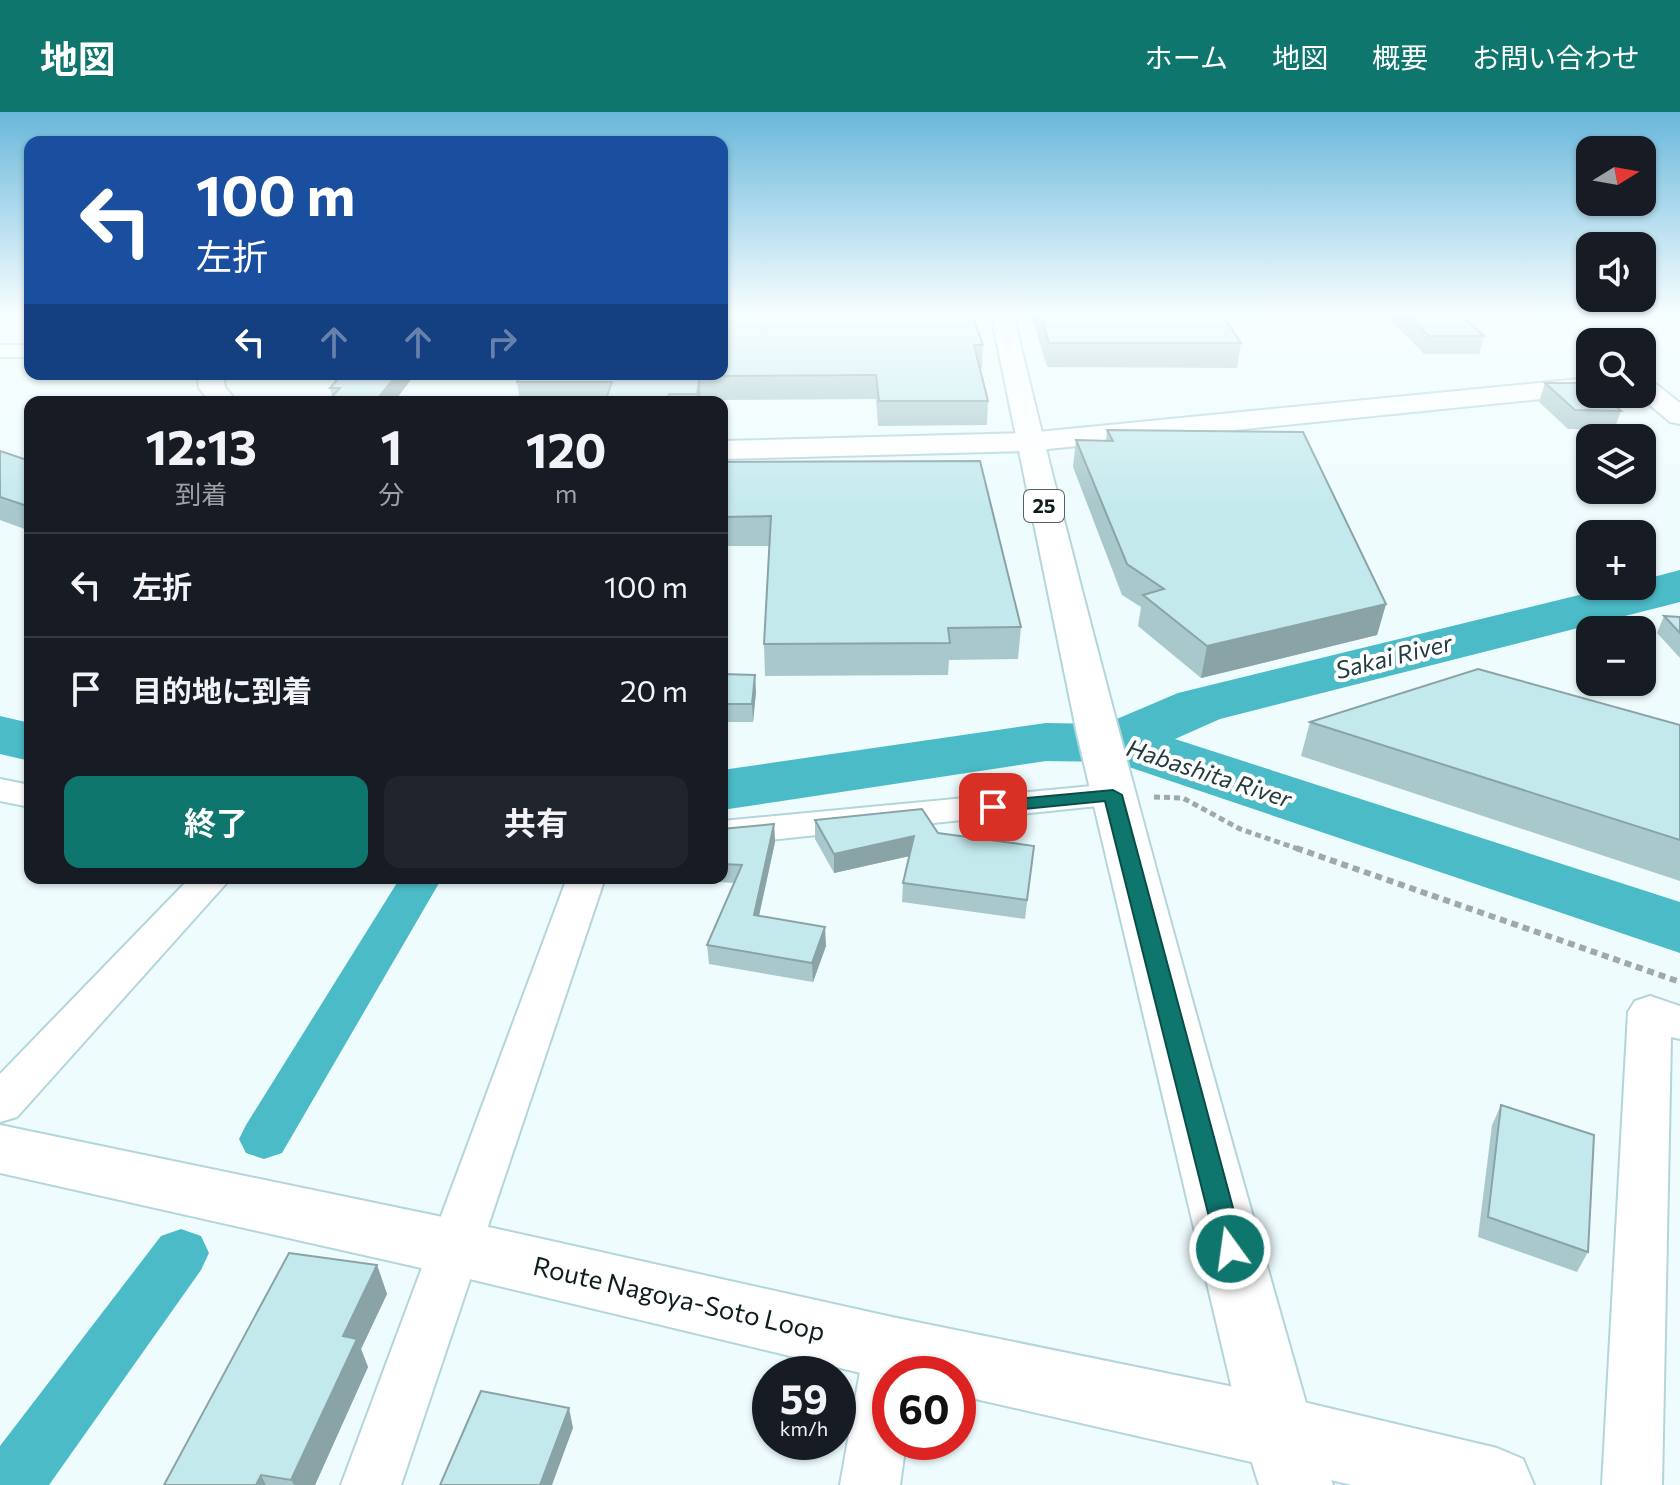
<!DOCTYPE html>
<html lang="ja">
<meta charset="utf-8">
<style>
body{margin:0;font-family:Commissioner,"Noto Sans JP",sans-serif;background:#20242c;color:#f1f3f6;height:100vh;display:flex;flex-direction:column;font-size:30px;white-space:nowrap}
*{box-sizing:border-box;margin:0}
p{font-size:26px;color:#9ea1a6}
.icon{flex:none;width:44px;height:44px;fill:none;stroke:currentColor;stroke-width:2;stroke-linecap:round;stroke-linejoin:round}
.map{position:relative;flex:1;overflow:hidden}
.details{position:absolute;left:24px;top:284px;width:704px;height:488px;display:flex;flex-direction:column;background:#171b24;border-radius:16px;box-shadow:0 2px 6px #0004}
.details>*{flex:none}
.banner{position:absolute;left:24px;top:24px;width:704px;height:244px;border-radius:16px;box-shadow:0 2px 6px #0004;background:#1a4fa0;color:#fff;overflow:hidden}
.needle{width:52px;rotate:79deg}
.controls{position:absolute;left:1576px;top:24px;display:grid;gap:16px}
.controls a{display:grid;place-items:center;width:80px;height:80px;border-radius:16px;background:#171b24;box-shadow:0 2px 6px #0004;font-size:40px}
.speed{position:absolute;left:752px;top:1244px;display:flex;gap:16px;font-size:40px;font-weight:700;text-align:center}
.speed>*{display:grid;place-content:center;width:104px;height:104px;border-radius:50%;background:#171b24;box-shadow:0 2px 6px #0004;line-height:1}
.speed small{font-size:20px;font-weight:400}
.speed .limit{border:12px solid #d22;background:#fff;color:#111}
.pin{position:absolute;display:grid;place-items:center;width:68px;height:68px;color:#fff;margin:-34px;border-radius:16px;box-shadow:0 4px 12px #0006}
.me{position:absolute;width:88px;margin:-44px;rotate:346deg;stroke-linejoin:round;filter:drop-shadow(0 0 6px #0008)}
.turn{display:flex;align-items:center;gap:28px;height:168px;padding:0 40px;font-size:36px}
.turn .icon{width:104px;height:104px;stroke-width:2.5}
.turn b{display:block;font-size:56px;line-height:68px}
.lanes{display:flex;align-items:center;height:76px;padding:0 40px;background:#0003;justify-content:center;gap:40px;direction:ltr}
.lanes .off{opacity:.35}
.eta{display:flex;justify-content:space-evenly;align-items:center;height:136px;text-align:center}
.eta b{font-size:48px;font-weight:700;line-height:56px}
.action{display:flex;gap:16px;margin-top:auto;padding:16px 40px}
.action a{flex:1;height:92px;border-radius:16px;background:#0f766e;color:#fff;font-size:32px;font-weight:700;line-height:92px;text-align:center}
.action a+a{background:#20242c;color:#f1f3f6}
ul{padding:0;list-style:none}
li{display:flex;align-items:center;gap:24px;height:104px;padding:0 40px;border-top:2px solid #363941}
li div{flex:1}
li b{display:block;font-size:30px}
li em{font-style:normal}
header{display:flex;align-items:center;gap:48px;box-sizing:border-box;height:112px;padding:0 40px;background:#0f766e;color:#fff}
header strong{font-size:38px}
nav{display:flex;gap:44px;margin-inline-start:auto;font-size:28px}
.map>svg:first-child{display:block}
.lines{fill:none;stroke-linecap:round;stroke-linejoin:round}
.canal{fill:#4bbbc7;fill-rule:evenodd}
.river{fill:#4bbbc7;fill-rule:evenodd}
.street-casing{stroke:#b2d6db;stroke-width:4}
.secondary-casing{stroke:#b2d6db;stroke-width:4}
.primary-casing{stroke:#b2d6db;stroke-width:4}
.path-far1{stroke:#9caaab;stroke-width:5;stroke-dasharray:6 4;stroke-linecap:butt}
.path{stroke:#9caaab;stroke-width:6;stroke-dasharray:7 5;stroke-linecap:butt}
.street{fill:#fff;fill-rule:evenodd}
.secondary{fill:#fff;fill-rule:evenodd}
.primary{fill:#fff;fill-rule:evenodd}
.wall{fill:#a9c8cc}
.shaded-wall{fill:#89a3a6}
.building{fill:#c4e9ed;stroke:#89a3a6;stroke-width:2}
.route{fill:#0f766e;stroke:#0a4d48;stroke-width:2}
.labels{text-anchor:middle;stroke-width:8;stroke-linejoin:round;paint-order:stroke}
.shield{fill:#fff;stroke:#576162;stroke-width:2}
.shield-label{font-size:20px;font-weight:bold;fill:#0f1d1e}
.water-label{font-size:24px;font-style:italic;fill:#233c3f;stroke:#fff}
.near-street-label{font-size:26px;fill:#0f1d1e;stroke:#fff}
</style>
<header>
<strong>地図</strong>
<nav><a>ホーム</a><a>地図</a><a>概要</a><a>お問い合わせ</a></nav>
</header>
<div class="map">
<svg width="1680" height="1373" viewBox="0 0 1680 1373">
<rect width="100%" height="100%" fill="#eefcfe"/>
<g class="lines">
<path class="canal" d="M400,766h42l-160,275 -18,6 -18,-6 -7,-14 7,-14z
M181,1117l20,7 8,17 -8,17 -152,215h-49v-39l161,-210z"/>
<path class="river" d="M1680,458v32l-460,117 -45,20 505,163v51l-566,-191 -68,-1 -324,49v-40l324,-47 59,1 73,-31 438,-107h26v-6z
M0,604l30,7v38l-30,-7z"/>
<g class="street-casing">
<path id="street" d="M0,233h30v12h-30z
M0,667l30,6v22l-30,-6z
M1113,672l13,3 5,8 -5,8 -404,42v-24z
M190,766h41l-214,239 -17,5v-48z
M567,766h38l-204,607h-60z
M1650,884l30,10v33l-9,-2 -9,448h-60l26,-473 7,-11z
M892,1211l20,8 8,18 -4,25h-26v68h16l-6,43h-60l24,-136 8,-18z"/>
</g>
<g class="secondary-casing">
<path id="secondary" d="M197,262h26l2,13 12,15h-27l-11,-14z
M1642,265l9,3 29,23v21l-10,-2 -33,-28h5z
M1590,266v16l-562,57 -306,8v-18l306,-8z
M0,1013l457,95 435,97 386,79 219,52 26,11 11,26h-182l-394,-90v-21h-68v6l-433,-104 -457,-103z"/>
</g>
<g class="primary-casing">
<path id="primary" d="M991,202h22c90,375 195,746 301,1117l19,54h-74l-17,-54 -165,-697z"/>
</g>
<path class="path-far1" d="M1154,685l29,1 57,31 61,21"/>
<path class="path" d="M1296,736l384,134"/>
<use href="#street" class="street"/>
<use href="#secondary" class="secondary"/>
<use href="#primary" class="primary"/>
</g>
<path class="wall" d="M722,202l261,31 -1,23h-2l8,33 -1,24 -109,1 -2,-27 -175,1v2h-181l-3,-20z
M1031,202h191l19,29 -4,25 -190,-1z
M1385,202h75l24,22 -5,18h-55z
M415,262l-21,28h-66l4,-5 -2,-9z
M1545,271l76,28 -7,19 -46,-1 -29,-27z
M1107,318l279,174 -9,31 -176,43 -63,-52 3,-19 -19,-12 -49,-128 3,-27 30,1z
M0,339l30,10v70l-30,-11z
M722,350l299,165 -3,32 -69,1 -1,15 -183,1 -1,-32 5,-98h-47z
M1664,504l16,1v41l-23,-25z
M722,562l34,18 -3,30h-31z
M1310,610l370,3v156l-379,-125z
M815,708l123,13 96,13 -9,73 -123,-17 1,-19 7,-27 -76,17 -19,-34z
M774,712l1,18 -16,74 67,30 -13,36 -104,-18 -2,-19 27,-62 -79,-5h67v-49z
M1501,993l87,147 -11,20 -99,-35 14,-112z
M377,1153l10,29 -26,55 7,18 -53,118h-151z"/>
<path class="shaded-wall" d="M397,262h18l-21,28h-19z
M700,264l1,24v2h-4v-8z
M30,391v19l-6,-17z
M1386,492l-9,31 -176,43 6,-32z
M755,563l1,17 -3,30 -1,-18z
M774,712l1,18 -20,92 -1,-19z
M914,724v19l-80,18v-19z
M825,815l1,19 -13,36 -1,-19z
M377,1153l10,29 -26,55 7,18 -53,118h-21l-3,-5 52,-144z
M569,1296l4,20 -21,57h-12z
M261,1363l5,10h-10z"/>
<path class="building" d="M722,202h250l11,31h-9l14,56h-109l-3,-26 -176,1 -3,18h-28l-2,8h-62l7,-20h-95l4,-8h201z
M1040,202h182l19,29h-192z
M1407,202h53l24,22h-55z
M342,262h55l-22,28 -47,-1 12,-13h-10z
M1545,271h43l2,1v10h12l19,17 -46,-1z
M1107,318l196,2 83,172 -179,42 -64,-51 21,-6 -37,-25 -51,-124 37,1z
M0,339l30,10v42l-6,2 -24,-8z
M980,349l41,166 -73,1 2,15 -186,1 7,-128 -49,1v-55z
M1664,504l16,1v16z
M1478,557l202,56v115l-370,-118z
M722,562l33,1 -3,29h-30z
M922,697l16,24 96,13 -7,54 -124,-17 11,-47 -80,18 -19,-34z
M774,712l-20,91 71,12 -13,36 -105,-18 35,-80 -20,-1v-35z
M1501,993l93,30 -6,117 -100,-35z
M289,1141l88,12 -34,71 14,3 -66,141 -30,-5 -5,10h-92z
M481,1279l88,17 -29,77h-100z"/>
<linearGradient id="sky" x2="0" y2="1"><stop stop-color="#69b7db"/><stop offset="0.51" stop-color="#f7feff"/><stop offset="1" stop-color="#f7feff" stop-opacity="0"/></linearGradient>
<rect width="1680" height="394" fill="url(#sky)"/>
<path class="route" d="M1113,678l9,5 122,454 -4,8 -10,4 -9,-4 -4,-8 -112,-448 -112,11 -10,-5 10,-6z"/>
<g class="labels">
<rect class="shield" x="1024" y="378" width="40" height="32" rx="6"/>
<g class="shield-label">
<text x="1044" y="401">25</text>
</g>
<g class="water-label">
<text transform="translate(1394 545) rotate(-14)" y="8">Sakai River</text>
<text transform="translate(1209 662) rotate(18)" y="8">Habashita River</text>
</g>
<g class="near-street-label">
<text transform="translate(679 1187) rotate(13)" y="9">Route Nagoya-Soto Loop</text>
</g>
</g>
</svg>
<div class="controls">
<a><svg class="needle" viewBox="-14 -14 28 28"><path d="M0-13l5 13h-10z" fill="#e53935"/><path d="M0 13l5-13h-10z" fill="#9ea1a6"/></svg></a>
<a><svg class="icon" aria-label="sound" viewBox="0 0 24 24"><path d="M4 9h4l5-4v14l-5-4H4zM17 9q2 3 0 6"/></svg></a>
<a><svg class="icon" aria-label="search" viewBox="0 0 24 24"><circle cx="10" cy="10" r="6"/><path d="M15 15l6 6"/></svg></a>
<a><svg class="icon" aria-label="layers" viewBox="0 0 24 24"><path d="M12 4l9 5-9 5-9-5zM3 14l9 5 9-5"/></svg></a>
<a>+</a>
<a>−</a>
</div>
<div class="speed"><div>59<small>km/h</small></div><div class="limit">60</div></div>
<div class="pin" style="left:993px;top:695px;background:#d93025"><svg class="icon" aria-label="arrive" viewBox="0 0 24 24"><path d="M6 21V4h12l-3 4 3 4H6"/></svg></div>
<svg class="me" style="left:1230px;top:1137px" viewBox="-20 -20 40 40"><circle r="17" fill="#0f766e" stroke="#fff" stroke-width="3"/><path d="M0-11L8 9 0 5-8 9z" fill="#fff"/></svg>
<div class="banner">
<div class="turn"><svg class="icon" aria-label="left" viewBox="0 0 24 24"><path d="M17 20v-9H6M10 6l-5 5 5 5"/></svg><div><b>100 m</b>左折</div></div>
<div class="lanes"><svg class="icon" aria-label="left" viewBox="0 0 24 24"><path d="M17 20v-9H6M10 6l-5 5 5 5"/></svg><svg class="icon off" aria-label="ahead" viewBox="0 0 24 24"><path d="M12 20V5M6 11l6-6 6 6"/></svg><svg class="icon off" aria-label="ahead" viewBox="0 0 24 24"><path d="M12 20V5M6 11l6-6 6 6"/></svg><svg class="icon off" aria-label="right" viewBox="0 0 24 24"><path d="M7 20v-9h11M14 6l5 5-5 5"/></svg></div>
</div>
<section class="details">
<div class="eta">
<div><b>12:13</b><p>到着</p></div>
<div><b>1</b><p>分</p></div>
<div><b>120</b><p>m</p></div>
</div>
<ul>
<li><svg class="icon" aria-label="left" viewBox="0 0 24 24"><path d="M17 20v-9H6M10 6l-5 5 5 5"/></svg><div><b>左折</b></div><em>100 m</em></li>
<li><svg class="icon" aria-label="arrive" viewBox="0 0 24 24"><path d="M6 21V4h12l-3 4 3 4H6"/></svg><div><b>目的地に到着</b></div><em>20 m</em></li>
</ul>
<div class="action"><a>終了</a><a>共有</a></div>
</section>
</div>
